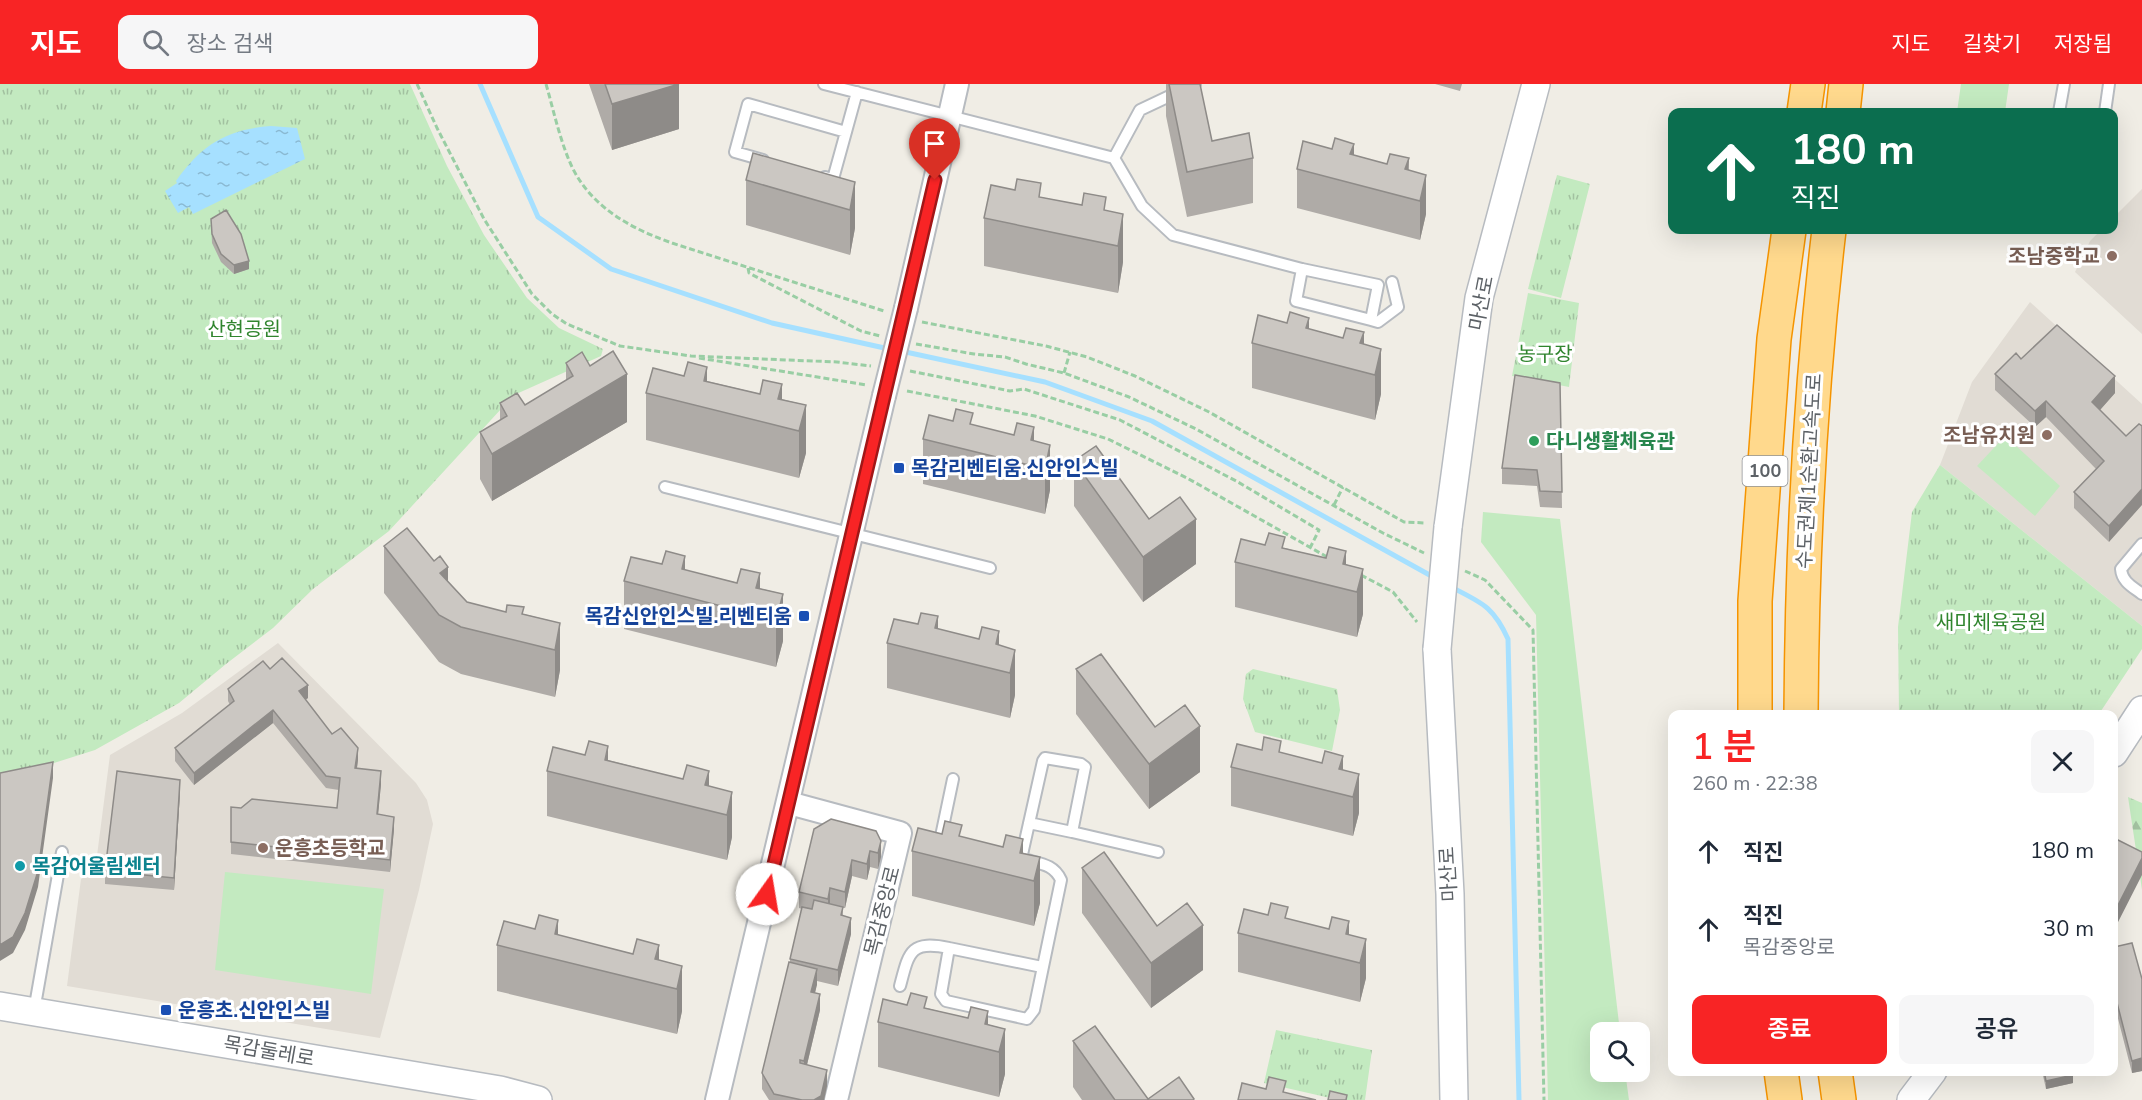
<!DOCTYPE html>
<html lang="ko">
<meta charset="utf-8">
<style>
body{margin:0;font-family:"Nunito Sans","Noto Sans KR",sans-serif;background:#f6f6f7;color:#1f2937;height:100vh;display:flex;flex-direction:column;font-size:22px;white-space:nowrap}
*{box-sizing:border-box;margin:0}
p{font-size:20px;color:#747a83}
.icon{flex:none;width:33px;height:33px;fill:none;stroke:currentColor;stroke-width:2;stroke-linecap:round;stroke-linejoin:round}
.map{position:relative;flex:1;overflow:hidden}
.details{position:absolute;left:1668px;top:626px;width:450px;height:366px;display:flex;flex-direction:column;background:#fff;border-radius:12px;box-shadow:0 6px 24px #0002}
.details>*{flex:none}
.top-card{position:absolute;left:1668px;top:24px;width:450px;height:126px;border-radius:12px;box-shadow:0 6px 24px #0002;background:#0b6e4f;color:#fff;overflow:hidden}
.buttons{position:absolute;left:1590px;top:938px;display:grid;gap:12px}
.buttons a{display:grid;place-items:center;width:60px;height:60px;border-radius:12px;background:#fff;box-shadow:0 6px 24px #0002;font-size:30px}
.pin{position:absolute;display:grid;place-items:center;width:51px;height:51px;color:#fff;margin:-62px -26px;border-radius:50% 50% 50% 0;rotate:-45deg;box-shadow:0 0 6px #0007}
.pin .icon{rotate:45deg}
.me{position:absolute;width:66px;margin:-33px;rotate:13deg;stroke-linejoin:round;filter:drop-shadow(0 0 4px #0008)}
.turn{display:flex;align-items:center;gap:21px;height:126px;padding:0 24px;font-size:27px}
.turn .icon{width:78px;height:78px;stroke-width:2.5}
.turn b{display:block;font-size:42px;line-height:51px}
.round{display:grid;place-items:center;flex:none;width:63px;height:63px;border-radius:12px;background:#f6f6f7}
.headline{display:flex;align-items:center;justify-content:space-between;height:102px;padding:0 24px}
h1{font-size:36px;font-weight:600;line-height:45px;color:#f82425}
.cta{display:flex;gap:12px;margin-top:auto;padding:12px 24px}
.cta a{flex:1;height:69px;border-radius:12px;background:#f82425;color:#fff;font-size:24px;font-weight:600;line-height:69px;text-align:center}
.cta a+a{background:#f6f6f7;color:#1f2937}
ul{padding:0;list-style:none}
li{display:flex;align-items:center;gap:18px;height:78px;padding:0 24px}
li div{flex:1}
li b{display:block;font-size:22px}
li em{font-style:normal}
header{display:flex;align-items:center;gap:36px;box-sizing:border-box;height:84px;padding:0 30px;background:#f82425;color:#fff}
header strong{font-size:28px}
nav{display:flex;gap:33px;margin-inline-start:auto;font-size:21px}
.search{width:420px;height:54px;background:#f6f6f7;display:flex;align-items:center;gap:15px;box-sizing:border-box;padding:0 21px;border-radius:12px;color:#747a83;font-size:22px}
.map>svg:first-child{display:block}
.education{fill:#e1dcd4}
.green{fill:#c3eac0}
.forest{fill:url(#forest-firs)}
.park{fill:url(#park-tufts)}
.water{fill:url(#water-ripples)}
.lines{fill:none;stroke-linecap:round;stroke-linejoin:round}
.stream{stroke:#a6e0ff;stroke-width:5}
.service-casing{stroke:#b7bbc0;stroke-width:14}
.minor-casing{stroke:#b7bbc0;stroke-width:26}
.tertiary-casing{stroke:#b7bbc0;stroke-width:30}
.motorway-casing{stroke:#f59400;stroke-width:36}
.path{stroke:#99cea4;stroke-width:3;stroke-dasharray:6 3;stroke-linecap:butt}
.service{stroke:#fff;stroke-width:10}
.minor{stroke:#fff;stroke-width:22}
.tertiary{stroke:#fff;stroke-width:27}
.motorway{stroke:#ffd98d;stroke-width:33}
.minor-bridge-casing{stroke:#b7bbc0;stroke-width:26;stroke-linecap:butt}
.tertiary-bridge-casing{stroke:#b7bbc0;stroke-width:30;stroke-linecap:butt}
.minor-bridge{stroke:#fff;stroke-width:22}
.tertiary-bridge{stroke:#fff;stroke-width:27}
.wall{fill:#afaba7}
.shaded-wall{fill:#8e8b88}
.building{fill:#cbc7c2;stroke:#8e8b88;stroke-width:1.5}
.route-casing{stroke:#a11718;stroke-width:15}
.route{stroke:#f82425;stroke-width:10}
.education-dot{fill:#8d6e63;stroke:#fff;stroke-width:2}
.leisure-dot{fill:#2e9e5b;stroke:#fff;stroke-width:2}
.transit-dot{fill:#1a4fb4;stroke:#fff;stroke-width:2}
.culture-dot{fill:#0f9aa8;stroke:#fff;stroke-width:2}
.labels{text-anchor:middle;stroke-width:6;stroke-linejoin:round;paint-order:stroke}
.shield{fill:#fff;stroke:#8e9195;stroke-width:1.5}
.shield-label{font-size:18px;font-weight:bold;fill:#5d6267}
.education-label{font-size:20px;font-weight:bold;fill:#785e54;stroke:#fff;text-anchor:end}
.street-label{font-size:20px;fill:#5d6267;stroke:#fff}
.park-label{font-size:20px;fill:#30852e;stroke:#fff}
.leisure-label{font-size:20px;font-weight:bold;fill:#27864d;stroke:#fff;text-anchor:start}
.transit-label{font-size:20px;font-weight:bold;fill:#164399;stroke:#fff;text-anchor:start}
.culture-label{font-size:20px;font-weight:bold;fill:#0d838f;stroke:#fff;text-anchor:start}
</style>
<header>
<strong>지도</strong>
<div class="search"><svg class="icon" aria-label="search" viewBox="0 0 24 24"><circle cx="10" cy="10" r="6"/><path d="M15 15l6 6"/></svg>장소 검색</div>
<nav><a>지도</a><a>길찾기</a><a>저장됨</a></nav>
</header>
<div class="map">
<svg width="2142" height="1016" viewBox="0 0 2142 1016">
<defs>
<pattern id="forest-firs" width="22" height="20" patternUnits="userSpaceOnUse" patternTransform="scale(1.5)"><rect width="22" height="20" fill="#c3eac0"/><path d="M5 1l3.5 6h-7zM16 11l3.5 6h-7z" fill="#a2c1a0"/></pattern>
<pattern id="park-tufts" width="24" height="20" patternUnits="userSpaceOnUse" patternTransform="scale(1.5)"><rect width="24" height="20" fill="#c3eac0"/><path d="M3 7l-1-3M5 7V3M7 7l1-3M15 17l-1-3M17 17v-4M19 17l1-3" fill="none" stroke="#a2c1a0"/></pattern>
<pattern id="water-ripples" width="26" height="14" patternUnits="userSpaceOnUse" patternTransform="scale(1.5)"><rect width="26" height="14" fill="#a6e0ff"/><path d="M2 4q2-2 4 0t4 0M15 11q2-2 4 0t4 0" fill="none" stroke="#8ab9d2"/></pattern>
</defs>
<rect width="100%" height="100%" fill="#f0ede5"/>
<path class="education" d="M2142,105v145l-67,-62 15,-31 11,-11h13v-13z
M2030,218l112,102v222l-202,-161 32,-83z
M278,559l138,140 11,17 6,24 -14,66 -39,148 -313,-52 14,-107 14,-8 15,-116 72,-42z"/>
<path class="green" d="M1961,0h48l-4,28h-48z
M2005,352l55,50 -25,30 -58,-50z
M1483,428l77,7 60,513h-20v39h25l4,29h-81l-12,-485 -55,-73z
M225,788l159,17 -13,105 -156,-24z"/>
<path class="forest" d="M2128,713l14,6v87z"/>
<path class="park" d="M0,0h410l37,82 37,69 43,63 32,30 44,21 -2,7 -87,39 -125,136 -76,58 -40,39 -47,36 -47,39 -84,47 -60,19 -35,5z
M1557,91l33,9 -29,114 -33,-9z
M1528,209l51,10 -10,84 -57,-11z
M1940,381l202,161v23l-43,65h-200l-1,-87 14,-115z
M1253,585l84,20 3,21 -8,41 -77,-19 -12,-33 3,-25z
M1276,946l96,20 -7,50h-26l-75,-17z"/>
<path class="water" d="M271,42l26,2 8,31 -112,55 -4,-7 -11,6 -13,-22 12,-8 -1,-2c25,-36 51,-52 95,-55z"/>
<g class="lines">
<path class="stream" d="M480,0l58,133 73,52 161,54 117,26
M901,267l144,31 107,39 283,157
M1451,503c31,16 42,19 57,52l11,461"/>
<g class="service-casing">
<path id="service" d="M824,0l290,74 26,-48 55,-26
M2059,28l5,-28
M2105,28l4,-28
M1114,74l28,48 31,29 129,34 76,16 -7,35 7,2 20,-15 -6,-25
M763,76l-28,-8 13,-48 98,28
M825,93l8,2 24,-87
M1302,185l-6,32 75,19
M665,403l325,81
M2142,460l-21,25c1,13 12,18 21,25
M1072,748l86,20
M940,757l13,-62
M1021,775l22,-98 2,-3 36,6 4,3 -13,65 -43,-9
M1027,776c15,4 27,5 34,20l-27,130 -7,9 -81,-18 -5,-7 8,-46 93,19
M900,902c9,-34 10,-46 49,-38
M34,927l28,-159"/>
</g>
<g class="minor-casing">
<path id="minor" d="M906,224l51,-224
M789,719l111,30 -64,267
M717,1016l167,-704"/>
</g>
<g class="tertiary-casing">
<path id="tertiary" d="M1448,443l31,-229 57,-214
M1437,565l13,245 4,206
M2114,669l28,-43
M0,922l500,84 38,10
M1911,1016l22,-29"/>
</g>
<g class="motorway-casing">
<path id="motorway" d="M1804,28l4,-28
M1843,28l3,-28
M1755,630v-113l19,-262 15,-109
M1801,630c1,-162 9,-324 28,-484
M1781,987l4,29
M1835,987l4,29"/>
</g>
<path class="path" d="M417,0l20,44 47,91 48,75 20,20 15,10 53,22 71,10 146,6 34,4
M546,0c8,28 14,57 26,83 20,41 60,62 100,76l212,68
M748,184l1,5 112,58 19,5
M922,238l124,24 41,11 48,19 74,36 195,110 22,1
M916,260l58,10 31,3 21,7 38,9 65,24 67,32 187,104 41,20
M699,274l168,27
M910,287l100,20 14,-2 96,31 118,62 81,48 -9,18
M1064,289l6,-21
M907,307l128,25 73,23 79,39 142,80
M1334,421l9,-18
M1465,487l20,9 48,50 11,470
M1361,491l32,17 24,30"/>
<use href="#service" class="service"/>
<use href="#minor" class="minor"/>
<use href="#tertiary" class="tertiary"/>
<use href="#motorway" class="motorway"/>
<g class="minor-bridge-casing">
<path id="minor-bridge" d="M884,312l22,-88"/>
</g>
<g class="tertiary-bridge-casing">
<path id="tertiary-bridge" d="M1437,565l11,-122"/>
</g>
<use href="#minor-bridge" class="minor-bridge"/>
<use href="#tertiary-bridge" class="tertiary-bridge"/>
</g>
<path class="wall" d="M589,0h90v45l-67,21z
M1166,0h34l12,57 41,17v45l-66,14 -21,-101z
M1435,0h27l-2,7z
M1354,71l55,15 17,44 -6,26 -123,-32v-39z
M746,96l109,2v46l-5,27 -104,-30z
M1041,113l82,17v48l-5,31 -134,-27v-48z
M211,135l38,50 -15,5 -13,-12 -9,-19z
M1287,239l94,26v45l-6,26 -123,-32v-45z
M2021,275l94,34 -15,17 26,26 -17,106 -35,-34v-16l22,-23 -50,-52 -11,10 -40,-37v-16z
M566,279l24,3 37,56 -135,79 -12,-22v-47l20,-12v-17l25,2 41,-25z
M707,297l99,24v48l-7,25 -153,-38v-47z
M1560,299l2,125 -22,-1 -3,-21 -35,-2v-16z
M953,337l20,4 77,20v45l-5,24 -122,-30v-45z
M1074,377l75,58 47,45 -53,38 -69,-96z
M1265,461l20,3 78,21v45l-6,23 -122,-30v-45z
M384,462l64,36 19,20 39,10 18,2 36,9v47l-5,27 -94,-23 -22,-12 -55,-69z
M685,486l98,24v47l-7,26 -152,-38v-48z
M918,540l20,5 77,21v45l-5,23 -123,-30v-45z
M270,585l38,29 -3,2 27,34 26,26 -1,8 24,16 -3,30 16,15 -4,43 -159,-18v-47l10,1h96l2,-18 -13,-2 -53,-65 -79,62 -19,-24v-13l55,-43 -2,-4v-12z
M1076,585l79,58 45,45 -51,37 -73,-95z
M1262,666l19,3 62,17 16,43 -6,23 -122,-30v-39z
M608,676l124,32v45l-5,23 -180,-44v-45z
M180,708l-6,98 -69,-6v-13z
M876,747l5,26 -3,12 -8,-2 -3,13 -15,-4 -7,32h-2v8l8,18 -13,52 -21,-5 -2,12 5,17 -13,55 20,21 -3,14h-55l-7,-11v-16l28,-110v-4l12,-50 -3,-1v-16z
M942,750l20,3 78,20v46l-6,23 -122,-30v-45z
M1082,784l75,58 46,44 -52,38 -69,-95z
M1268,831l20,4 61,16 17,43 -6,24 -122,-30v-39z
M558,851l124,31v45l-5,23 -180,-43v-46z
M2114,863l28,32v92l-10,2 -18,-70z
M907,921l20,3 78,21v45l-6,23 -121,-30v-45z
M1073,957l75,58 46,1h-112l-9,-13z
M2042,987h30l1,12 -27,6z"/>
<path class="shaded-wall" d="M679,0v45l-67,21v-46z
M1354,60v39l-4,-29z
M1409,74l-1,40 -3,-29z
M1426,91v39l-6,26v-39z
M855,98v46l-5,27v-45z
M1123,130v48l-5,31v-47z
M249,177v8l-15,5v-9z
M1309,234v40l-3,-30z
M1364,248v40l-4,-29z
M1381,265v45l-6,26v-45z
M707,283v41l-3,-27z
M627,290v48l-135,79v-47z
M2115,292v17l-23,26v-17z
M782,300v43l-4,-28z
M2046,317v16l-11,10v-16z
M806,321v48l-7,25v-47z
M1034,343v39l-3,-26z
M1050,361v45l-5,24v-45z
M2142,405v16l-33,37v-16z
M1196,435v45l-53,38v-45z
M1346,467v39l-3,-26z
M685,472v41l-3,-28z
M448,483v47l-8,-41z
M1363,485v45l-6,23v-45z
M760,489v43l-4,-28z
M783,510v47l-7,26v-47z
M938,532v39l-3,-27z
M560,539v47l-5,27v-47z
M999,547v40l-3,-27z
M1015,566v45l-5,23v-45z
M308,601v13l-9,6v-13z
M273,626v13l-79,62v-12z
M1200,642v46l-51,37v-45z
M608,662v40l-3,-26z
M358,664v12l-3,21v-13z
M1343,672v38l-4,-25z
M53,678v16l-15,109 -13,43 -12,23 -13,8v-16z
M381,687v13l-4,42v-12z
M709,687v39l-4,-25z
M1359,690v39l-6,23v-39z
M180,696v12l-6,98v-12z
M732,708v45l-5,23v-45z
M394,733v12l-4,43v-12z
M1023,755v39l-3,-25z
M881,757v16l-3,12v-16z
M870,767v16l-3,13v-16z
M1040,773v46l-6,23v-45z
M2142,774v17l-28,55v-17z
M852,776v16l-7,32v-16z
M830,804v17l-2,10v-16z
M851,834v16l-13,52v-16z
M558,836v40l-3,-26z
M1349,837v39l-3,-26z
M1203,841v45l-52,38v-45z
M1366,855v39l-6,24v-39z
M659,861v39l-4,-25z
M682,882v45l-5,23v-45z
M817,885v16l-6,23v-16z
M820,910v16l-16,67v-16z
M988,927v39l-3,-26z
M1005,945v45l-6,23v-45z
M2142,974v13l-10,2v-12z
M827,986v16l-3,14h-10z
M2073,991v8l-27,6v-8z"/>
<path class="building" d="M605,0h74l-67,20z
M1169,0h31l12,57 37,-8 4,25 -66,14z
M1335,54l19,6 -4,10 37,10 3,-10 19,4 -4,11 21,6 -6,26 -123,-32 6,-28 29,8z
M753,69l102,29 -5,28 -104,-30z
M1017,95l24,4 -2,14 43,8 2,-12 22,4 -2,13 19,4 -5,32 -134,-28 7,-33 24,5z
M226,126l15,24 8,27 -15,4 -13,-11 -9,-20 -1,-15z
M1290,228l19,6 -3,10 37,10 3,-10 18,4 -4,11 21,6 -6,26 -123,-32 6,-28 29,8z
M2057,241l58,51 -23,26 34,34 13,-12 3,2v63l-33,37 -35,-34 30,-31 -58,-60 -11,10 -40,-37 21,-21 5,6z
M613,267l14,23 -135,80 -12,-22 27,-16 -7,-13 17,-10 8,12 48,-29 -7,-13 16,-11 8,14z
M688,278l19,5 -3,14 56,13 3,-14 19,4 -4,15 28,6 -7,26 -153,-38 7,-25 31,8z
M1515,291l45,8 2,109 -22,-1 -3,-21 -35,-2z
M956,325l17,4 -3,11 44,11 3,-12 17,4 -3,13 19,5 -5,24 -122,-30 6,-24 24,6z
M1096,362l53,73 31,-22 16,22 -53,38 -69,-96z
M407,444l27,33 6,-5 8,11 -8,6 27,29 39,10 1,-7 17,2 -2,7 38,9 -5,27 -94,-23 -22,-12 -55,-69z
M1269,449l16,4 -3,11 44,10 3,-11 17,4 -3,13 20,5 -6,23 -122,-30 6,-23 24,6z
M666,467l19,5 -3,13 55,14 4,-14 19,4 -4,15 27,6 -7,26 -152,-39 7,-24 31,7z
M921,529l17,3 -3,12 44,11 3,-12 17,4 -3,13 19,6 -5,23 -123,-30 7,-24 24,5z
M1101,570l54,73 30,-22 15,21 -51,38 -73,-95z
M282,574l26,27 -9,6 33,43 9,-6 17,20 -3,20 26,3 -4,43 17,3 -4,43 -159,-18v-35l10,1 11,-9 85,9 3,-30 -14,-2 -53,-66 -79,63 -19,-25 59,-47 -6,-12 35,-28 7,8z
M1264,653l17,4 -2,11 43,11 3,-12 18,5 -4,13 20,5 -6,23 -122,-30 6,-23 25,6z
M589,657l19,5 -3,14 78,19 4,-14 22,6 -4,14 27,7 -5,23 -180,-44 6,-24 32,8z
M53,678l-15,109 -13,42 -12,24 -13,8v-172z
M117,687l63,9 -6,98 -69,-7z
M831,735l45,12 5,10 -3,12 -8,-2 -3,13 -15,-4 -7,32 -15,-4 -2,11 -29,-7 15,-63z
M945,737l17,4 -3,11 44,11 3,-12 17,4 -3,14 20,4 -6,24 -122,-30 6,-23 24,6z
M2114,754l28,14v6l-28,55z
M1104,768l53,74 30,-23 16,22 -52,38 -69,-95z
M814,816l29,7 -2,8 10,3 -13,52 -48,-11 12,-52 10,2z
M1271,819l17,4 -3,11 44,11 3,-12 17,4 -3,13 20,5 -6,24 -122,-30 6,-24 24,6z
M539,831l19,5 -3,14 78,20 4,-15 22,6 -4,14 27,7 -5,23 -180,-44 7,-24 31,8z
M2132,859l10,36v79l-10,3 -18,-70v-44z
M789,878l28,7 -6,23 9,2 -16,67 -4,-1v3l27,7 -6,26 -7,4h-12l-28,-6 -12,-21z
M911,909l16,4 -3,11 44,10 3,-11 17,4 -3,13 20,5 -6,23 -121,-30 5,-23 24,6z
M1095,942l53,73 31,-22 15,22 -1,1h-78l-42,-59z
M2044,987h28l1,4 -27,6z
M1269,993l17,4 -3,11 33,8h-78l4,-17 24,6z
M1330,1007l17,4 -1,5h-18z"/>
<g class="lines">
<g class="route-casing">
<path id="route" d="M767,810l168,-714"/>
</g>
<use href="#route" class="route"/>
</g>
<g class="education-dot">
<circle cx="2112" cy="172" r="6"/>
<circle cx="2047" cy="351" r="6"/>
<circle cx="263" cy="764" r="6"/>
</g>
<circle class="leisure-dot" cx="1534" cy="357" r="6"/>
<g class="transit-dot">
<rect x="893" y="378" width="12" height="12" rx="3"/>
<rect x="798" y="526" width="12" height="12" rx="3"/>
<rect x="160" y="920" width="12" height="12" rx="3"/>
</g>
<circle class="culture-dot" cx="20" cy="782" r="6"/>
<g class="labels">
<rect class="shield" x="1742.5" y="372" width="45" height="30" rx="4.5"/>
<g class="shield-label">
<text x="1765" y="393">100</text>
</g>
<g class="education-label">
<text x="2100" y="179">조남중학교</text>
<text x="2035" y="358">조남유치원</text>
<text x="275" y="771" text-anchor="start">운흥초등학교</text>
</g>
<g class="street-label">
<text transform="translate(1481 219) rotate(-79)" y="7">마산로</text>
<text transform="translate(1809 387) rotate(-87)" y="7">수도권제1순환고속도로</text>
<text transform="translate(1448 790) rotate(-93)" y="7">마산로</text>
<text transform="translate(882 827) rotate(-76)" y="7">목감중앙로</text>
<text transform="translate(269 967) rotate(10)" y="7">목감둘레로</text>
</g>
<g class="park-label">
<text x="244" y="252">산현공원</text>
<text x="1545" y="277">농구장</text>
<text x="1991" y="545">새미체육공원</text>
</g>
<g class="leisure-label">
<text x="1546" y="364">다니생활체육관</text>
</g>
<g class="transit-label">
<text x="911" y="391">목감리벤티움.신안인스빌</text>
<text x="792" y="539" text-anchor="end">목감신안인스빌.리벤티움</text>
<text x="178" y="933">운흥초.신안인스빌</text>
</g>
<g class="culture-label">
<text x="32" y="789">목감어울림센터</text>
</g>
</g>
</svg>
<div class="buttons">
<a><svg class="icon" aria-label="search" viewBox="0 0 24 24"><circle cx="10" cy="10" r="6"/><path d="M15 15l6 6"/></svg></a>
</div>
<div class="pin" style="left:935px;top:96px;background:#d93025"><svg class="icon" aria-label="arrive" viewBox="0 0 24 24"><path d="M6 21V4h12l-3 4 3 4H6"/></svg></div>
<svg class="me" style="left:767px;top:810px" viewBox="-20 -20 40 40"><circle r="19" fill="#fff"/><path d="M0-13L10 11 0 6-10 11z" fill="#f82425"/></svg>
<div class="top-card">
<div class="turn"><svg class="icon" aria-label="ahead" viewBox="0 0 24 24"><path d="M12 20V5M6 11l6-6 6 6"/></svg><div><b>180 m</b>직진</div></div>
</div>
<section class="details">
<div class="headline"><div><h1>1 분</h1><p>260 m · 22:38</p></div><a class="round"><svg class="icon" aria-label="close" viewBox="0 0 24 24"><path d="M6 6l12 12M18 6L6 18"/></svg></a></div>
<ul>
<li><svg class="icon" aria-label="ahead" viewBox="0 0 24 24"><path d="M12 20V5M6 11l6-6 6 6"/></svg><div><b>직진</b></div><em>180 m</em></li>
<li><svg class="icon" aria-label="ahead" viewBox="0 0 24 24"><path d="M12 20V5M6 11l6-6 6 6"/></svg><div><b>직진</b><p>목감중앙로</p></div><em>30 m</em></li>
</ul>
<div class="cta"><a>종료</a><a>공유</a></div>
</section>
</div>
